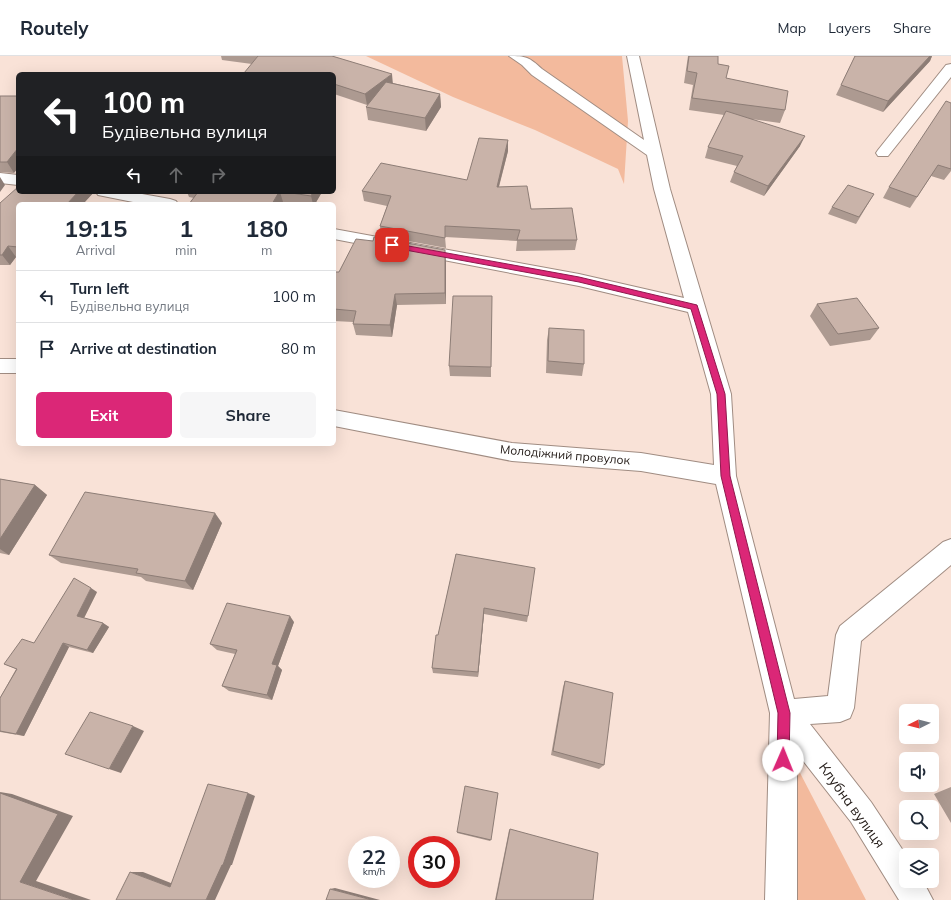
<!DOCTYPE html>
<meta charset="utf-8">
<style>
body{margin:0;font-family:Mulish,sans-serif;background:#f6f6f7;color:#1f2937;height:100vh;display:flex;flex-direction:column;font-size:15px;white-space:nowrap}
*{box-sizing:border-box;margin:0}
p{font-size:13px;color:#747a83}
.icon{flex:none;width:22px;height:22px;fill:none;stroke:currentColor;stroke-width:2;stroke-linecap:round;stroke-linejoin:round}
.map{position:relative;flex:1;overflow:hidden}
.drawer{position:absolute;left:16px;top:146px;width:320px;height:244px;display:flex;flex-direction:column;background:#fff;border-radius:6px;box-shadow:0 4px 16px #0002}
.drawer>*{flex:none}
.banner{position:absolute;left:16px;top:16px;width:320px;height:122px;border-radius:6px;box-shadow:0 4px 16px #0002;background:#202124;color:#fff;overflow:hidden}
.needle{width:26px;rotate:264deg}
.fabs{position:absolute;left:899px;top:648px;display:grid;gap:8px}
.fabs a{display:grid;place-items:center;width:40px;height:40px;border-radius:6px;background:#fff;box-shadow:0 4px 16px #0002;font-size:20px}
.speed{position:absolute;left:348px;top:780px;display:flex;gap:8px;font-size:20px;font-weight:700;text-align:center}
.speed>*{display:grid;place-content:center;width:52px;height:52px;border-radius:50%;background:#fff;box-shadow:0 4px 16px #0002;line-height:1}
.speed small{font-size:10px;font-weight:400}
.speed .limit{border:6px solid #d22;background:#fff;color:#111}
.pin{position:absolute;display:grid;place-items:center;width:34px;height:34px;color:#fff;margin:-17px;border-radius:8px;box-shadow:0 2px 6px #0006}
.me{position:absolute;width:44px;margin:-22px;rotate:1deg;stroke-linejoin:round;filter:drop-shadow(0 0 3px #0008)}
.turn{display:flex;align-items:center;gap:14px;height:84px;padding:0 20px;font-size:18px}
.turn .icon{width:52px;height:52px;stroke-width:2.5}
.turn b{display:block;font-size:28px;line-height:34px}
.lanes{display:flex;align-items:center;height:38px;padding:0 20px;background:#0003;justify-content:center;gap:20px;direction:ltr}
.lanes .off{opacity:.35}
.eta{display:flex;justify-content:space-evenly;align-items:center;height:68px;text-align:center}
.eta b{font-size:24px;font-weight:700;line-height:28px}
.primary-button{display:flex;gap:8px;margin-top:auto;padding:8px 20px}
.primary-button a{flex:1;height:46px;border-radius:6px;background:#db2777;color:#fff;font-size:16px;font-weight:700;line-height:46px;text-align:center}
.primary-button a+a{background:#f6f6f7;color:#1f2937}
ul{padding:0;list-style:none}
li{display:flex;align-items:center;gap:12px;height:52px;padding:0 20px;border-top:1px solid #e0e1e3}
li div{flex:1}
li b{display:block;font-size:15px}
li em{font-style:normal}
header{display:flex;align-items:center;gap:24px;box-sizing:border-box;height:56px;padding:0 20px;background:#fff;border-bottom:1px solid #e0e1e3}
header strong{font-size:19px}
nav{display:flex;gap:22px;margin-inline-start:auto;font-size:14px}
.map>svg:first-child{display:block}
.green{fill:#f3ba9d}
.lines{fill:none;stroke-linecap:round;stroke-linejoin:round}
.minor-casing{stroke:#a08c82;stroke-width:2}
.minor{fill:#fff;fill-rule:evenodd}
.wall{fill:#ad9a91}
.shaded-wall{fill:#8d7d76}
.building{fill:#c9b3a9;stroke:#8d7d76}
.route{fill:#db2777;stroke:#8e194d}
.labels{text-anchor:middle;stroke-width:3;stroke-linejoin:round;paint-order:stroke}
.street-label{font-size:12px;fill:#211915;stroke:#fff}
.near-street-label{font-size:14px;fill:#211915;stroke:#fff}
</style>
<header>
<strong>Routely</strong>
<nav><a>Map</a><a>Layers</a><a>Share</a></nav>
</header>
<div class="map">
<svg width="951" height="844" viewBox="0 0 951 844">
<rect width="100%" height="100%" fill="#f9e2d7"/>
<path class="green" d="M366,0h256l6,65 -4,63 -6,-15 -83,-39 -82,-33z
M798,713l68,131h-69l-7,-94z"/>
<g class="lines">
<g class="minor-casing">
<path id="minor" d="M509,0c17,0 20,1 33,13l102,71 -17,-84h12l31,133 61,205 5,82 58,223 34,-3 8,-61 4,-9 103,-84 8,-3v26l-90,76 -7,67 -4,10 -10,4 -30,2 61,78 35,53v26h17l10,19h-34l-48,-78 -54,-69v147h-32l5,-187 -54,-229 -75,-13 -129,-10 -178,-35v-16l178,33 129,10 73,12 -3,-71 -23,-82 -109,-26 -245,-47v-10l245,45 105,24 -30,-109 -7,-34 -115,-80 -10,-10z
M951,8v13l-63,79h-10l-2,-3 2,-3 68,-85z
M0,117l18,2v10l-18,-2z
M96,136h35l39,7 6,2 2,3h-35l-45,-9z
M0,303h18v14h-18z"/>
</g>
<use href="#minor" class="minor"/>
</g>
<path class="wall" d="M221,0h111l61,27 47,11 1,13 -15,24 -58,-11 -2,-13 4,-4 -3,2 -33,-11v-20h-90l8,-10 -30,-4z
M688,0h30v8l8,14 59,32 -5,13 -29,-4 49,27 -36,50 -34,-14 4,-10 3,-6 -32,-8 3,-11 16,-32 -35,-5 4,-25 -9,-2z
M855,0h77l-2,5 -47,51 -47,-17z
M0,40l14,77 -14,-1z
M951,47v68l-7,9 -13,-4 -21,32 -27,-10 6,-11z
M508,84v11l-9,36 78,53 -2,10 -59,1 1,-10 -72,-4 1,11 -65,-12 -1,-10 7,-20 -23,-5 -2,-10 105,-11z
M94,136l-11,12h-65v53h-2l-6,8h-10v-62z
M187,136h135l-7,12h-19l-13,-2 -2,2h-92l5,-6 -5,-1z
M874,138l-18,30 -28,-10 4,-7z
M446,206v42l-49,1 -5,32 -36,-2 -3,-11v-2l-19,-1v-49h5z
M817,248l62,24 -9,12 -40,6 -20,-30z
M549,272l35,36 -2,12 -36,-3 1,-33z
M449,310l42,1v10l-41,-1z
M0,423l35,6 12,10 -38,60 -9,-2z
M222,467l-29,67 -47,-9 -5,-4 -80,-14 -12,-8z
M456,498l72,62 -1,6 -43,-8 -6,63 -45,-4 -1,-5 6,-33z
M97,536l-13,26 19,5 6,4 -16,26 -24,-6 -45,89 -24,-4v-34l16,-29 -12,-5 30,-21z
M294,566l-16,44 4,4 -10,30 -43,-9 -7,-5 13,-32 -18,-4 -7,-6z
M565,625l39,84 -5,4 -48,-14 12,-68z
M951,731v36l-17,-29z
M498,737l-8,48 -33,-8v-1z
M510,773l83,71h-98l14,-70z"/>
<path class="shaded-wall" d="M930,0h2l-2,5 -47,51 5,-11z
M392,18l1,11 -26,20 -2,-11z
M440,38l1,13 -15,24 -1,-13z
M805,80l-5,10 -36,50 4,-10z
M508,84v11l-12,46 1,-10z
M18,92v20l-4,5 -7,-11z
M0,121l5,8 -5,7z
M78,136h16l-11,12h-16z
M279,136h1l3,10 -2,2h-9z
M313,136h9l-7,12h-2l-2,-8z
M8,190l8,11 -6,8 -8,-10z
M445,194l1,12v42l-1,-11z
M395,238l2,11 -5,32 -2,-12z
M35,429l12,10 -38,60 -9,-6v-10z
M215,457l7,10 -29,67 -8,-9z
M91,532l6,4 -14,28 -6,-4z
M484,552v6l-6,63v-5z
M290,560l4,6 -16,44 4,4 -10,30 -5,-5 5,-31z
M103,567l6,4 -16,26 -6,-3z
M63,587l6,4 -45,89 -8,-2z
M133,670l11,5 -23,42 -12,-4z
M0,736l12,2 61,22 -37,65 55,19h-17l-54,-18z
M248,737l7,3 -23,69h-1l-16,35h-9z
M130,816h13l38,15h-11z
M335,832l45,12h-8l-42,-11z"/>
<path class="building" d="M258,0h74l60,18 -27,20 -31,-10v-10h-85l-5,-1z
M689,0h29v8l11,2 -3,12 62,13 -3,19 -93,-12 5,-25 -10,-2z
M855,0h75l-42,45 -47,-16z
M386,26l54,12 -15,24 -59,-11z
M0,40h18v52l-11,14h-7z
M946,45l5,2v66l-13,-4 -21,32 -28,-10z
M726,55l79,25 -37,50 -34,-14 9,-16 -35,-9z
M479,82l29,2 -11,47 30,-1 4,23 41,-1 5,32h-60l3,-10 -75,-4v12l-65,-12 11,-30 -29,-5 19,-28 86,17z
M848,129l26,9 -15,23 -27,-10z
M18,131v5h60l-11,12h-49v43l-10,-1 -6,9h-2v-52z
M198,136h81l-7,12h-83z
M285,136h28l-2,4z
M374,181l71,13v43l-50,1 -5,31 -37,-1 3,-13 -22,-2v-37h5l17,-33 17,2z
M453,240h39l-1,71 -42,-1z
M857,242l22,30 -41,6 -21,-30z
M549,272l35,2v34l-36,-3z
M0,423l35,6 -35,54z
M85,436l130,21 -30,68 -49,-8 2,-4 -89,-14z
M456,498l79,14 -7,48 -44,-8 -6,64 -46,-4 4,-33h2z
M74,522l17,10 -14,28 26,7 -16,27 -24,-7 -47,91 -16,-3v-33l17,-29 -13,-5 18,-25 12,4z
M227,547l63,13 -18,48 5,1 -10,30 -45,-9 15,-36 -27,-6z
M565,625l48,12 -9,72 -51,-14z
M90,656l43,14 -24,43 -44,-15z
M208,728l40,9 -25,72h-1l-16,35h-90l14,-28 40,15z
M465,730l33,7 -7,47 -34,-8z
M0,737l58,21 -38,68 54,18h-74z
M510,773l88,24 -5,47h-97z
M330,833l42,11h-46z"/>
<path class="route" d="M392,187l187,34 118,28 28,89 5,82 60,237 -1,47 -2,4 -4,2 -4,-2 -2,-4 1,-47 -57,-237 -4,-82 -26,-85 -112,-27 -190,-35 -1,-2z"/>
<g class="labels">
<g class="street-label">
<text transform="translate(565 399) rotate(5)" y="4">Молодіжний провулок</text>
</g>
<g class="near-street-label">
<text transform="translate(852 749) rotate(54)" y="5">Клубна вулиця</text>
</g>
</g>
</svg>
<div class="fabs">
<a><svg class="needle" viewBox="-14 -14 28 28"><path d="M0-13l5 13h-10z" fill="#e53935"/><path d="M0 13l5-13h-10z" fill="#747a83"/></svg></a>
<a><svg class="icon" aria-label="sound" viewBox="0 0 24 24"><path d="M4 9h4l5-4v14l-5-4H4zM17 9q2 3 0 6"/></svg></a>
<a><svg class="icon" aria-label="search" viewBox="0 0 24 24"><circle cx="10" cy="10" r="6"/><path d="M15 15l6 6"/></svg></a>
<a><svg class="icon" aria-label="layers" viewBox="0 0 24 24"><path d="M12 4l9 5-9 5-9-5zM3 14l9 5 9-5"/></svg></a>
</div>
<div class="speed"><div>22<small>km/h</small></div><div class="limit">30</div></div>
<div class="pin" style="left:392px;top:189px;background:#d93025"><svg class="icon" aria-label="arrive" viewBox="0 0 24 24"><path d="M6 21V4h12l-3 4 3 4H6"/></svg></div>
<svg class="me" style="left:783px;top:704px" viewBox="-20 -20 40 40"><circle r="19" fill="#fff"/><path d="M0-13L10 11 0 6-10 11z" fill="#db2777"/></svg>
<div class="banner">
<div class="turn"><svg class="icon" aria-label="left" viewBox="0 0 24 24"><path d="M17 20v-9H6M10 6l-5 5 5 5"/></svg><div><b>100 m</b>Будівельна вулиця</div></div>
<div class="lanes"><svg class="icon" aria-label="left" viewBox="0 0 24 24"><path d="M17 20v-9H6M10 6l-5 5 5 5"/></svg><svg class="icon off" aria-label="ahead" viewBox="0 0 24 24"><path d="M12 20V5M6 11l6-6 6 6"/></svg><svg class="icon off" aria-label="right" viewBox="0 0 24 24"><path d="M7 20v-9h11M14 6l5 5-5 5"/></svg></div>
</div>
<section class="drawer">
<div class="eta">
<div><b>19:15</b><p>Arrival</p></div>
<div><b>1</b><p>min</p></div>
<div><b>180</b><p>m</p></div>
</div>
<ul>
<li><svg class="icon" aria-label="left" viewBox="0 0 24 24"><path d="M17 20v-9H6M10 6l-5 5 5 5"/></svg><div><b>Turn left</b><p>Будівельна вулиця</p></div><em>100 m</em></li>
<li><svg class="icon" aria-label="arrive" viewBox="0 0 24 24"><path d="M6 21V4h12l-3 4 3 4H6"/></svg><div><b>Arrive at destination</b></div><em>80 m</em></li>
</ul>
<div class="primary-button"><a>Exit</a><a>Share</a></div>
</section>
</div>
